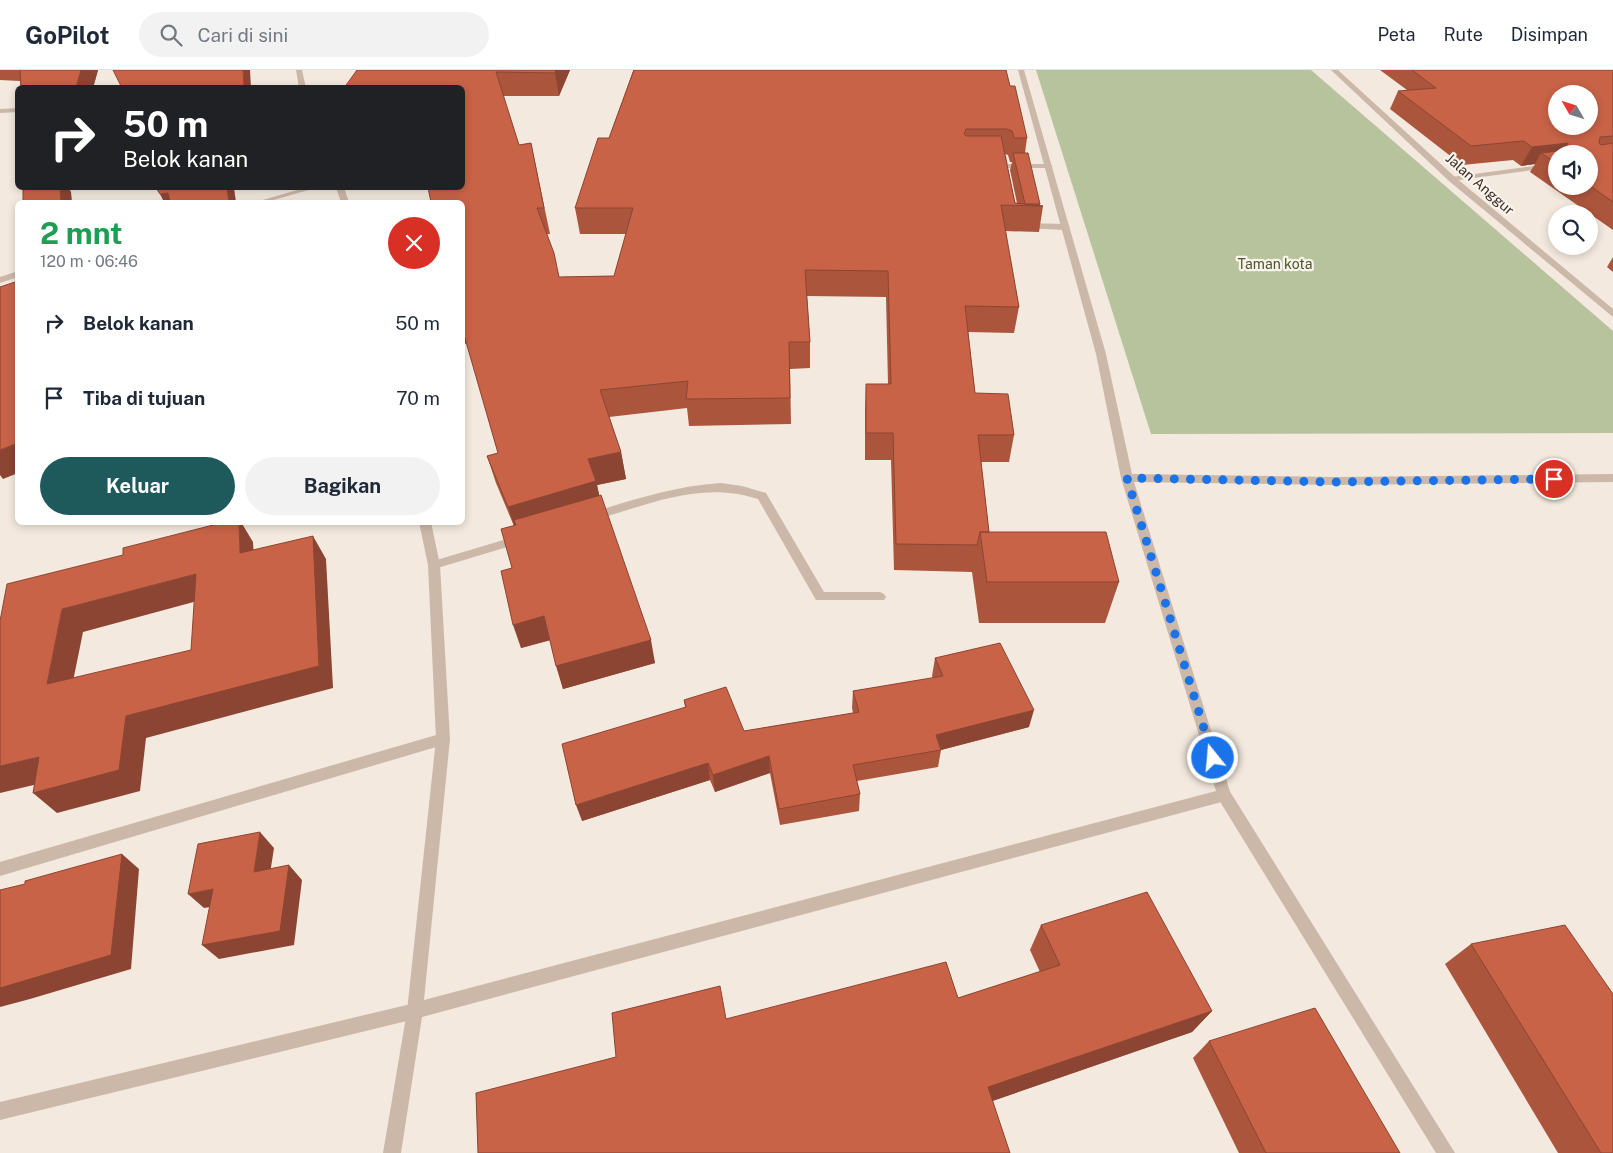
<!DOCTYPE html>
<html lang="id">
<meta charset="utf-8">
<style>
body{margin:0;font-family:"Public Sans",sans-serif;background:#f2f2f3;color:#1f2937;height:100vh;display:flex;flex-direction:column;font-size:19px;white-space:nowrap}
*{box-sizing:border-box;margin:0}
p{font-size:16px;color:#747a83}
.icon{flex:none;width:28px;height:28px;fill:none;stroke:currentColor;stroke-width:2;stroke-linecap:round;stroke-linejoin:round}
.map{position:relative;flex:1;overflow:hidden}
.details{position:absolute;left:15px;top:130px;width:450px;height:325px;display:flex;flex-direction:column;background:#fff;border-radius:8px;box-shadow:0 2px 8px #0003}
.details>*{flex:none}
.banner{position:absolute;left:15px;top:15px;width:450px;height:105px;border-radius:8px;box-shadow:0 2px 8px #0003;background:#202124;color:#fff;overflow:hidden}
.needle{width:32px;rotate:309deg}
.tools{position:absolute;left:1548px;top:15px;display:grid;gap:10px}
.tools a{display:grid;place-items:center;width:50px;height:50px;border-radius:50%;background:#fff;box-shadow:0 2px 8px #0003;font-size:25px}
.pin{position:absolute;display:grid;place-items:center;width:42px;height:42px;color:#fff;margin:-21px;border:2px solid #fff;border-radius:50%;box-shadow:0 1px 5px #0007}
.me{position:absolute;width:55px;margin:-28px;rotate:343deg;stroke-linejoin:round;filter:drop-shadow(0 0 4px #0008)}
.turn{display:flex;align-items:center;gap:18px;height:105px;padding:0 25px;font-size:22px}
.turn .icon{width:65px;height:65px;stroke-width:2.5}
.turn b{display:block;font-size:35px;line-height:42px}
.round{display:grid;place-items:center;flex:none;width:52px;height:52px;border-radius:26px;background:#f2f2f3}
.headline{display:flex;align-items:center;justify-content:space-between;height:85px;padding:0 25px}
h1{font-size:30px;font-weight:700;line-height:38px;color:#1e9e55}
.cta{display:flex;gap:10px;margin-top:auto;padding:10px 25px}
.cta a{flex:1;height:58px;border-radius:30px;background:#1e595c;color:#fff;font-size:20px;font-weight:700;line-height:58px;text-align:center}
.cta a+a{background:#f2f2f3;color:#1f2937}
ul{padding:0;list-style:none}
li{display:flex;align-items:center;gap:15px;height:75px;padding:0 25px}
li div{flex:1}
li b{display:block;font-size:19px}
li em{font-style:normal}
header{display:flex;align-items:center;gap:30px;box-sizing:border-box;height:70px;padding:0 25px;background:#fff;border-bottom:1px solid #e0e1e3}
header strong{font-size:24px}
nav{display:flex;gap:28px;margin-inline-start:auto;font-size:18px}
.search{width:350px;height:45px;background:#f2f2f3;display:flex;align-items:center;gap:12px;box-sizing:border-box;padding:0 18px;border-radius:28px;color:#747a83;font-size:19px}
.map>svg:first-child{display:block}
.green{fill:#b7c39d}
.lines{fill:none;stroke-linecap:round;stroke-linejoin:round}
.service{fill:#ccb8a9;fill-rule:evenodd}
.minor{fill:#ccb8a9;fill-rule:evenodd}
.tertiary{fill:#ccb8a9;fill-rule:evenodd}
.wall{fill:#ac553d;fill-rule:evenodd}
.shaded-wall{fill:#8c4532}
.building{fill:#c86347;stroke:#8c4532;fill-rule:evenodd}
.route{stroke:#1a73e8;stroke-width:9;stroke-dasharray:0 16.2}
.labels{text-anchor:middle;stroke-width:4.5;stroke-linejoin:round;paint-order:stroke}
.far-street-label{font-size:14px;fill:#392e29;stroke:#faf3eb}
.far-park-label{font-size:14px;fill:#49582c;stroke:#faf3eb}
</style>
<header>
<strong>GoPilot</strong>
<div class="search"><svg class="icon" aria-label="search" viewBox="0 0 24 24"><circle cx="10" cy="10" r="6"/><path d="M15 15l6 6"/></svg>Cari di sini</div>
<nav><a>Peta</a><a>Rute</a><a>Disimpan</a></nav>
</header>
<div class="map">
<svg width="1613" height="1083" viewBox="0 0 1613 1083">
<rect width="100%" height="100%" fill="#f3e9de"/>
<path class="green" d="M1036,0h275l302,261v102l-462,1z"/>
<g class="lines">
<path class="service" d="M996,85h10l2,9h41l4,2 -4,2h-45l-4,-2 -1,-7 -4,-2z
M1024,153l42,1 4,3 -4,3 -45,-2v-4z
M721,413l21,3 24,7 58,99h56l4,2 2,3 -2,3h-68l-58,-101c-57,-19 -111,6 -166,22l-6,-4 2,-3c44,-14 86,-28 133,-31z
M520,465l6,4 -2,3 -90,27 -6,-4 2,-3z"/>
<path class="minor" d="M18,38v4l-18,1v-4z
M1556,93v4l-104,14 -4,-2 4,-2z
M304,118h11l-48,14h-11z
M18,201v6l-18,6v-6z
M443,663l5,2 2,4 -2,4 -5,2 -443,131v-14z
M1224,719l5,1 226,363h-19l-217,-353 -2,-5 2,-5z
M415,933l6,2 2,6 -2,6 -6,2 -415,101v-18z"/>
<path class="tertiary" d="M296,0h6l4,18h-7z
M1018,0h6l82,284 26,120 203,3 278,-3v8l-278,3 -201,-3 97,313 -2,5 -807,217 -21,136h-18l24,-142 29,-272 -8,-174 -9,-43h12l9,43 10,174 -26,261 792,-209 -95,-313 -25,-124z
M1331,0h7l117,107 158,132v8l-164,-136z
M336,118h8l5,14h-8z"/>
</g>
<path class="wall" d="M0,0h98l-5,18h-72l-1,-7 -20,-1z
M357,0h213l-11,26h-56l16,49 12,-2 19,91h-3l12,43 55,-1 12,-42h-46l-5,-26 34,-70 24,-67v-1h373l4,16 17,52 -2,15 15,51v2h3l-4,26 -34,-1 14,76 -5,26 -46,-1 7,61 39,42 -5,27h-28l8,70 130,50 -14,41h-126l-7,-51 -78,-2 -3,-110h-26v-49l1,-27h22l-2,-87 -79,-1 3,46v26l-20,1 1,55 -102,2 -2,-18 -78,9 12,35 5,27 -29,6 2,10 56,168 -92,26 -13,-49 -29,8 -9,-80 2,-42 -18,-43 -9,-27 11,-3 -31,-110 -3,1 -2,-256zM1005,84l3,1 2,7h2l-2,8 7,33h-2z
M1380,0h233v160l-83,-58 5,-8 -14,2 -8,-6 -51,5 -72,-56 8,-18 9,-1zM1556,84h33v32h-33z
M1613,187v15l-6,-5z
M935,588l94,69 -88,23 -3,17 -81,14 3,13 -1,17 -79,14 -10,-52 -55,19 -5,-12 -128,41 103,-114 -1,-7 60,31 109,-18 -1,-5 1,-17 80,-13 -1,-2z
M1041,855l171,86 -20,21 -200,69 -376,-44 110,-38 232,-21 82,-26 -10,-22z
M1471,874l142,209h-55l-113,-189z
M1209,971l191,112h-161l-46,-95z"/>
<path class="shaded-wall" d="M81,0h17l-5,18h-17z
M243,0h7l1,18h-7z
M556,0h14l-11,26 -4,-23z
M1568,73l-6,11 -21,-1 -6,11 -14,2 11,-19z
M60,118h9l2,4 1,10h-11z
M227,118h7l2,14h-7z
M168,123l5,9h-9l-4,-8z
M462,257l5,16 -3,1 -2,-4z
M18,373v30l-15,6 -3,-4v-25z
M621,382l5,27 -29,6 5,23 -88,12 4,14h-1l-9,-27 80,-48z
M239,452h2l12,20 2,34 -15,-23z
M313,466l13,23 7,129 -187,50 -6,53 -83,22 -24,-20 93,-77z
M196,504l16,23 -129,35 -15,74 -21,-22 15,-75z
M544,546l7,24 -30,8 -8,-23z
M651,570l4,23 -92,26 -7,-23z
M1034,640l-5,17 -92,24 -1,-16z
M769,686l1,17 -55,19 -2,-17z
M39,687l24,21 -63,15v-27z
M708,693l2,17 -128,41 -6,-16z
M260,762l14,16 -6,39 -14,-15z
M122,784l17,15 -8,100 -101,30 -30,8v-19z
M289,795l13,15 -8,65 -75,14 -17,-14z
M213,819l15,15 -24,4 -16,-14z
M1212,941l-20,21 -214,74 10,-19z"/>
<path class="building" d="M20,0h61l-5,18h-55z
M113,0h130l1,18h-122z
M357,0h199l-1,3 -59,-1 23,73 12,-2 13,65h-7l17,45 5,24 55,-1 19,-68h-58l23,-70h11l25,-68h372l4,16h5l12,52h-13l-2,-7 -5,-2h-41l-2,5 2,2h35l14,67 28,3 -42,-1 18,102 -54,-1 10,87 33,1 6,41h-36l11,97h-9l-3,13 -81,-1 -3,-111h-27v-49h25l-3,-113 -83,-1 5,72h-21l1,56 -104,1 2,-18 -88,9 21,62 -33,7 8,22 -88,26 -21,-51 11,-3 -36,-125v-126h-31l-3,-14h34v-100h-118z
M1412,0h201v66l-13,1 -1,6 2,2 12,-2v59l-24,-17v-31h-33v9l-15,-10 26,-3 1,-7 -36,4 -8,-6 -53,5 -73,-55 38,-3zM1556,24h33v32h-33z
M1013,83h15l12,51h-15z
M23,118h37l1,14h-38z
M156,118h71l2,14h-59l-2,-9 -8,1z
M18,211v162l-18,7v-163z
M601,425l50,145 -95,26 -12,-50 -31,9 -12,-54 11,-3 -11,-39 15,-4 -2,-5z
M225,452h14l1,31 73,-17 6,130 -193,50 -7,54 -86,23 6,-36 -39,9v-145l7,-37 116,-29v-7zM196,504l-5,76 -144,34 15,-75z
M980,462h126l13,50h-132z
M1000,573l34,67 -98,25 5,15 -88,15 7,29 -81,15 -10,-53 -56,19 -5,-12 -132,42 -14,-61 124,-37 -2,-7 42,-13 18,44 115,-19 -6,-21 90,-15 -8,-18z
M260,762l-6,40 35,-7 -9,66 -78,14 11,-56 -25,5 10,-50z
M122,784l-11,101 -111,33v-98l25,-6v-3z
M1147,822l65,119 -224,76 22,66h-532l-2,-60 140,-36 -4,-44 108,-27 6,33 220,-57 12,36 102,-33 -19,-40z
M1565,855l48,69v159h-12l-130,-209z
M1315,938l85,145h-134l-57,-112z"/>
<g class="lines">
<path class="route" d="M1213,688l-86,-280 208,4 219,-3"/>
</g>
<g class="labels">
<g class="far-street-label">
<text transform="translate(1480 114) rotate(41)" y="5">Jalan Anggur</text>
</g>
<g class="far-park-label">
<text x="1275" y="199">Taman kota</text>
</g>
</g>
</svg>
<div class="tools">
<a><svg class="needle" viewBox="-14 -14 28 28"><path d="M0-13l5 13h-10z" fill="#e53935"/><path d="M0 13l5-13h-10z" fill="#747a83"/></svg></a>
<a><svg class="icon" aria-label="sound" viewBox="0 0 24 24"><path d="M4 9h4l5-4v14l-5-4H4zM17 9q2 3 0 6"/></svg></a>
<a><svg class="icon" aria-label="search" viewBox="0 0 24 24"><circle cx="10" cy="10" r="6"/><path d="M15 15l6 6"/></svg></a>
</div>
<div class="pin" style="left:1554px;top:409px;background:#d93025"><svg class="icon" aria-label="arrive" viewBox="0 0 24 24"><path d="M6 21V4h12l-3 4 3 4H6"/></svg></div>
<svg class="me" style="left:1213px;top:688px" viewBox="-20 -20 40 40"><circle r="17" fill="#1a73e8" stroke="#fff" stroke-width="3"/><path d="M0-11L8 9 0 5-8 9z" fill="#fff"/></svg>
<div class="banner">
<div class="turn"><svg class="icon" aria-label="right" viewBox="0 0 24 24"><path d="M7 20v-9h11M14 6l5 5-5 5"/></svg><div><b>50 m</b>Belok kanan</div></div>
</div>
<section class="details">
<div class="headline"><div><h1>2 mnt</h1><p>120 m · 06:46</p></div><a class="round" style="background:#d93025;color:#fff"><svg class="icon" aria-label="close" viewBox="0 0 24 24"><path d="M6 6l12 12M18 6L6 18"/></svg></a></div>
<ul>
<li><svg class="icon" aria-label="right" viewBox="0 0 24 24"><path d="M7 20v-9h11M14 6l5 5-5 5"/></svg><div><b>Belok kanan</b></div><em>50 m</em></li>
<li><svg class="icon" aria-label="arrive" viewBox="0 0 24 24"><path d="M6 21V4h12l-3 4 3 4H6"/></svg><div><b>Tiba di tujuan</b></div><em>70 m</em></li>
</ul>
<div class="cta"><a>Keluar</a><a>Bagikan</a></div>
</section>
</div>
